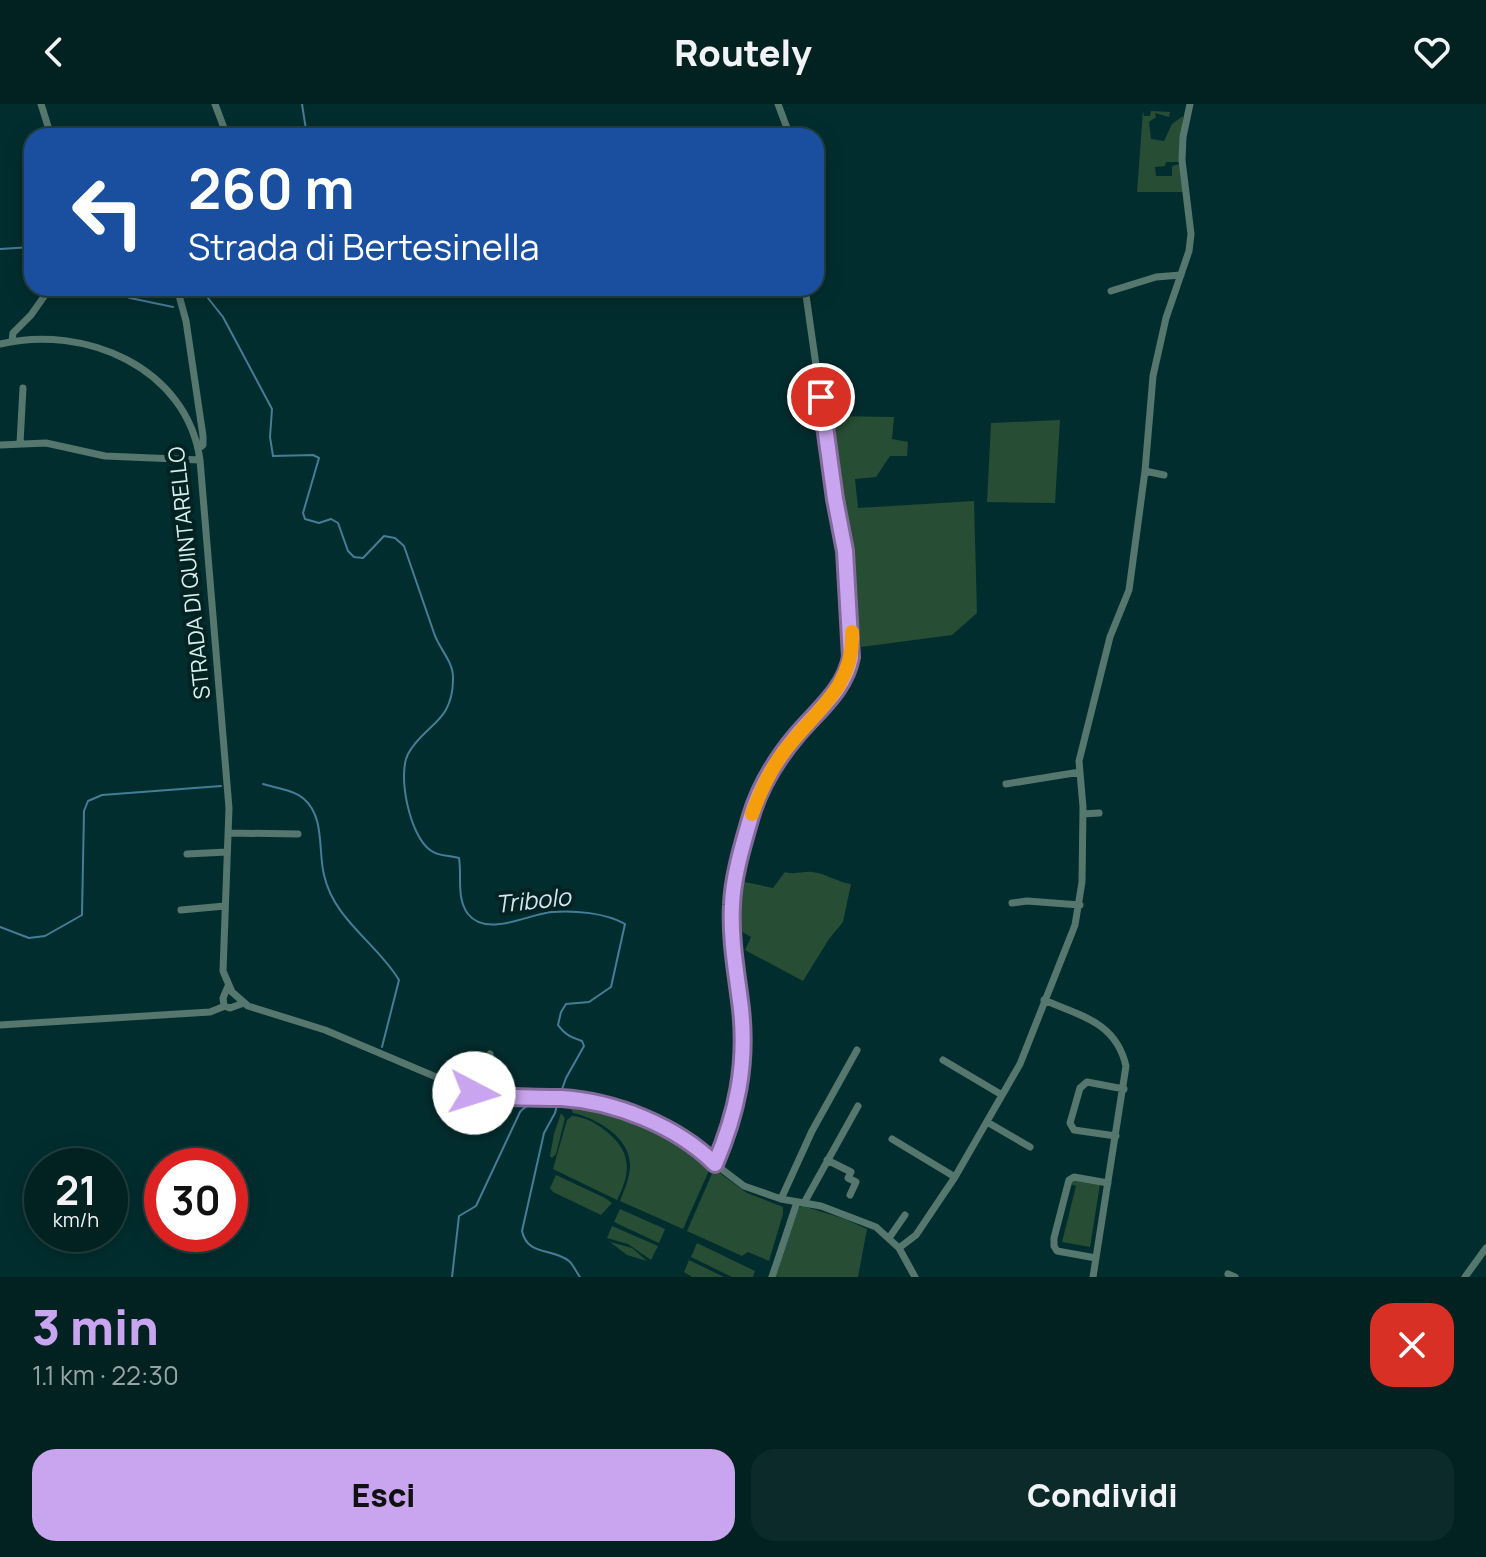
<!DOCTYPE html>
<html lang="it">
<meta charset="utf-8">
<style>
body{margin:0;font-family:Manrope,sans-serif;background:#0c2a2a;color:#f1f3f6;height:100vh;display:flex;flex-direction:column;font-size:30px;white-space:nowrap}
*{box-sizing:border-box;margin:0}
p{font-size:26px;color:#96a4a5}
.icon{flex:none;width:44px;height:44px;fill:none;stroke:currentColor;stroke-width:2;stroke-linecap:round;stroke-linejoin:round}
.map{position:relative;height:1173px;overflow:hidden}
.panel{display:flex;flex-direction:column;background:#022222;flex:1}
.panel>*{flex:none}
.banner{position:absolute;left:24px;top:24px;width:800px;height:168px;border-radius:24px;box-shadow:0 4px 20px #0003,0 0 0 2px #233f40;background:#1a4fa0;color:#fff;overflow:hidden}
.speed{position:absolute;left:24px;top:1044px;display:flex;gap:16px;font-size:40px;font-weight:700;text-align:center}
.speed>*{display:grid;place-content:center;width:104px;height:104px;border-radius:50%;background:#022222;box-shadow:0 4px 20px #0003,0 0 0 2px #233f40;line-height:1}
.speed small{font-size:20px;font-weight:400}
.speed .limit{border:12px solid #d22;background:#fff;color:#111}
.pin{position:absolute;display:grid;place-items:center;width:68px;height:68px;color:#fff;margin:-34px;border:4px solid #fff;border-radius:50%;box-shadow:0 2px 8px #0007}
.me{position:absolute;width:88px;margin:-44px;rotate:95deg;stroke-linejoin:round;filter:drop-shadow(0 0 6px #0008)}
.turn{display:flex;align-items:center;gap:28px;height:168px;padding:0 32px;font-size:36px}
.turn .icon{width:104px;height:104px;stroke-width:2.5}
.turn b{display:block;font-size:56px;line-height:68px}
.round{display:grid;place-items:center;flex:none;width:84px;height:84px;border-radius:24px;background:#0c2a2a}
.overview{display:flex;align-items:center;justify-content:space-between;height:136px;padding:0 32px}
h1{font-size:48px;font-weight:800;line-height:60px;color:#c8a5ee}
.cta{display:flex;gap:16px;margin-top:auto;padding:16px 32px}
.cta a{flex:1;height:92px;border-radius:24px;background:#c8a5ee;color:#111;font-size:32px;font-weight:800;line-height:92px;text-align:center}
.cta a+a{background:#0c2a2a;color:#f1f3f6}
header{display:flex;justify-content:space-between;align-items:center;height:104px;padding:0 32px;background:#022222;font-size:36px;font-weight:800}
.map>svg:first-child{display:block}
.green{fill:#274d34}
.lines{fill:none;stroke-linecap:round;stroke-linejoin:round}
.stream{stroke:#447d98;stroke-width:2}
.minor{stroke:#56776e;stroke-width:7}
.route-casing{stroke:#826b9b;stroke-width:20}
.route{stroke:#c8a5ee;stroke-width:14}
.slow{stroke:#f59e0b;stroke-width:14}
.labels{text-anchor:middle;stroke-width:8;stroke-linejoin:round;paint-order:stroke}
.street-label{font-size:22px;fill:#d8eded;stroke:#032222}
.water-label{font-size:24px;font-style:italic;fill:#d4e4f1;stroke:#032222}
</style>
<header><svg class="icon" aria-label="back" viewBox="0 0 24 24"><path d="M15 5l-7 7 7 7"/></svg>Routely<svg class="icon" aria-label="heart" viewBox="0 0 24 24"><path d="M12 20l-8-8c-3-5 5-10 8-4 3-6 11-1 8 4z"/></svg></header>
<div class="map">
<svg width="1486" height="1173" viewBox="0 0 1486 1173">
<rect width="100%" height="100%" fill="#022d2e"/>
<path class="green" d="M1143,7l1,5h6l1,-5 19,1 -1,5 -14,-4 1,4 -7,5 2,17 13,2 8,-17 11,-8 -3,46h-14l-1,4 -10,1 1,9h16v-10l8,-2 6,28h-49z
M828,312l66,1 -2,22 16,3 -1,14h-17l-14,21 -21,2 3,29 116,-7 3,112 -25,22 -91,12 -16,-138 -9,-14z
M1060,316l-5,83 -68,-1 4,-79z
M785,768c10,3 17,-1 27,0 13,1 25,10 39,12l-8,38 -14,17 -26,42 -58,-31 6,-13 -12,-7v-19l-4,-1 5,-29 33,7z
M564,1002c53,5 104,28 147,60l-28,63 -63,-28c4,-11 10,-23 10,-36 0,-28 -34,-47 -57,-52l-2,-4z
M561,1009l4,5 -9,36 -4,4 -2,-2 4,-22z
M572,1012c14,1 24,7 35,16 25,20 24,41 10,68l-64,-31 14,-49z
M714,1065l33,24 36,14v7l-14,47 -21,-9 -6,4 -55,-25z
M556,1071l49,23 7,5 -11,12 -48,-23 -3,-4z
M1074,1076l26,4 -10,63 -28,-5 14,-56 -6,-2z
M803,1102l42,13 22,10 -9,48h-90l27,-69z
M620,1105l45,20 -6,14 -45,-21z
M612,1122l46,20 -7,14 -23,-16 -21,-6z
M610,1138l22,6 15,13 -20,-6z
M697,1139l58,28 -2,6h-21l-41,-20z
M689,1156l35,17h-32l-8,-5z"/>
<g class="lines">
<path class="stream" d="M302,0l5,32
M0,145l32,-2
M110,184l20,10 43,9
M200,184l23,29 49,92 -2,28 3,19 40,-1 6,3 -16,55 2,6 14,4 12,-4 7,4 10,28 6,6 9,1 21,-22 11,2 9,8c10,29 20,58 30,87 4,14 19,28 19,44 1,46 -29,47 -45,77 -11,21 2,82 22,96 9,7 19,5 29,8 3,18 -3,40 9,56 19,24 60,0 84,-2 22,-2 54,1 73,12l-14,63 -22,15 -23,2 -5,8 -3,13c7,10 13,12 24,16l2,5 -18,32 -6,17
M263,680c13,4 31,6 41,15 21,18 14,52 20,76 10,45 53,68 75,105l-17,67
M0,823l29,11 16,-2 37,-21 2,-104 4,-10 14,-6 119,-9
M558,997l-3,12 -11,20 -22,98c5,25 31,17 47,30 4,3 7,11 11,16
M452,1173l7,-61 17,-10 44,-94c9,-11 23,-8 37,-8"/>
<path class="minor" d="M41,0l10,32
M215,0l12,32
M778,0l12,32
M177,184l9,33 17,115v9l-5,4
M1111,187l45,-14 25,-2
M12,237l1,-8 18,-18 19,-27
M0,240c84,-20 187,23 200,116l29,348 -6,163 9,21 16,14 77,24 149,63 98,6 35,7 33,12 50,27 54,41 37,13 40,7 55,21 23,21 16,29
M20,339l3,-55
M0,341l46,-2 59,13 95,4
M1145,367l19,4
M1006,680l74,-12
M1083,710l16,-1
M229,729l69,1
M187,750l40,-2
M1012,799l15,-2 53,4
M181,806l44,-4
M228,882l-5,12 1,8 6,2 14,-5
M1044,896c37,16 72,22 82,66l-33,211
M0,921l210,-13 15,-6
M943,956l59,35
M459,983l10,-24 12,2 9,-11
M987,1018l43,25
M1116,1032l-42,-6 -4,-7 10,-35 7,-6 37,7
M892,1035l63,38
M827,1056l24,12 -3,6 8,4 -6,13
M715,1060c14,-31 27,-65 28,-100 3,-71 -20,-128 -4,-201 9,-38 19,-75 42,-108 23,-32 62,-58 70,-98l-6,-106 -10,-52 -30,-211
M781,1095l31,-68 45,-81
M804,1099l54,-97
M889,1134l16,-23
M899,1144l17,-13 39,-58 65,-113 55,-139 7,-43 1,-75 -4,-46 31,-124 19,-47 16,-119 8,-95 13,-58 23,-67 2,-17 -9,-74 1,-23 7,-33
M1096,1154l-39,-7 -3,-5v-8l15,-58 5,-3 34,6
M1228,1170l7,3
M772,1173l25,-75
M1465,1173l21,-29"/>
</g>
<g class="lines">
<g class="route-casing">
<path id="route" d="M474,989c28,6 58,4 87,5 53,3 116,28 154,66 22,-51 32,-99 26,-155 -4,-34 -11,-69 -9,-104 1,-29 11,-61 19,-89 9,-30 25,-56 45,-80 21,-25 49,-46 55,-79l-6,-106 -10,-52 -14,-102"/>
</g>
<use href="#route" class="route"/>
<path class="slow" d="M752,710c8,-22 17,-42 31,-61 30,-41 72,-65 69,-121"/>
</g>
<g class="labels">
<g class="street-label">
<text transform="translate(189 469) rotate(-96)" y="8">STRADA DI QUINTARELLO</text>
</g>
<g class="water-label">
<text transform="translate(533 797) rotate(-6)" y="8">Tribolo</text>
</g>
</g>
</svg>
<div class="speed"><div>21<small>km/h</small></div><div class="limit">30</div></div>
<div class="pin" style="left:821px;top:293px;background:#d93025"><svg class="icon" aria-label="arrive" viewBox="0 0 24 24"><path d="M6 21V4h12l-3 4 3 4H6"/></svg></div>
<svg class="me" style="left:474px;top:989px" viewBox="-20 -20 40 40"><circle r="19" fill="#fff"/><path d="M0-13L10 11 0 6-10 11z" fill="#c8a5ee"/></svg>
<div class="banner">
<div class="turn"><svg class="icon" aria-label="left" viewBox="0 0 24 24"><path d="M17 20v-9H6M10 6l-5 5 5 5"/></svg><div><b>260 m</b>Strada di Bertesinella</div></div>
</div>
</div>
<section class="panel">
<div class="overview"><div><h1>3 min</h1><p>1.1 km · 22:30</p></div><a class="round" style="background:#d93025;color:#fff"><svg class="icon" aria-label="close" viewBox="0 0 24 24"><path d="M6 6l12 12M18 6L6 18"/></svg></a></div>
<div class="cta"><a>Esci</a><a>Condividi</a></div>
</section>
